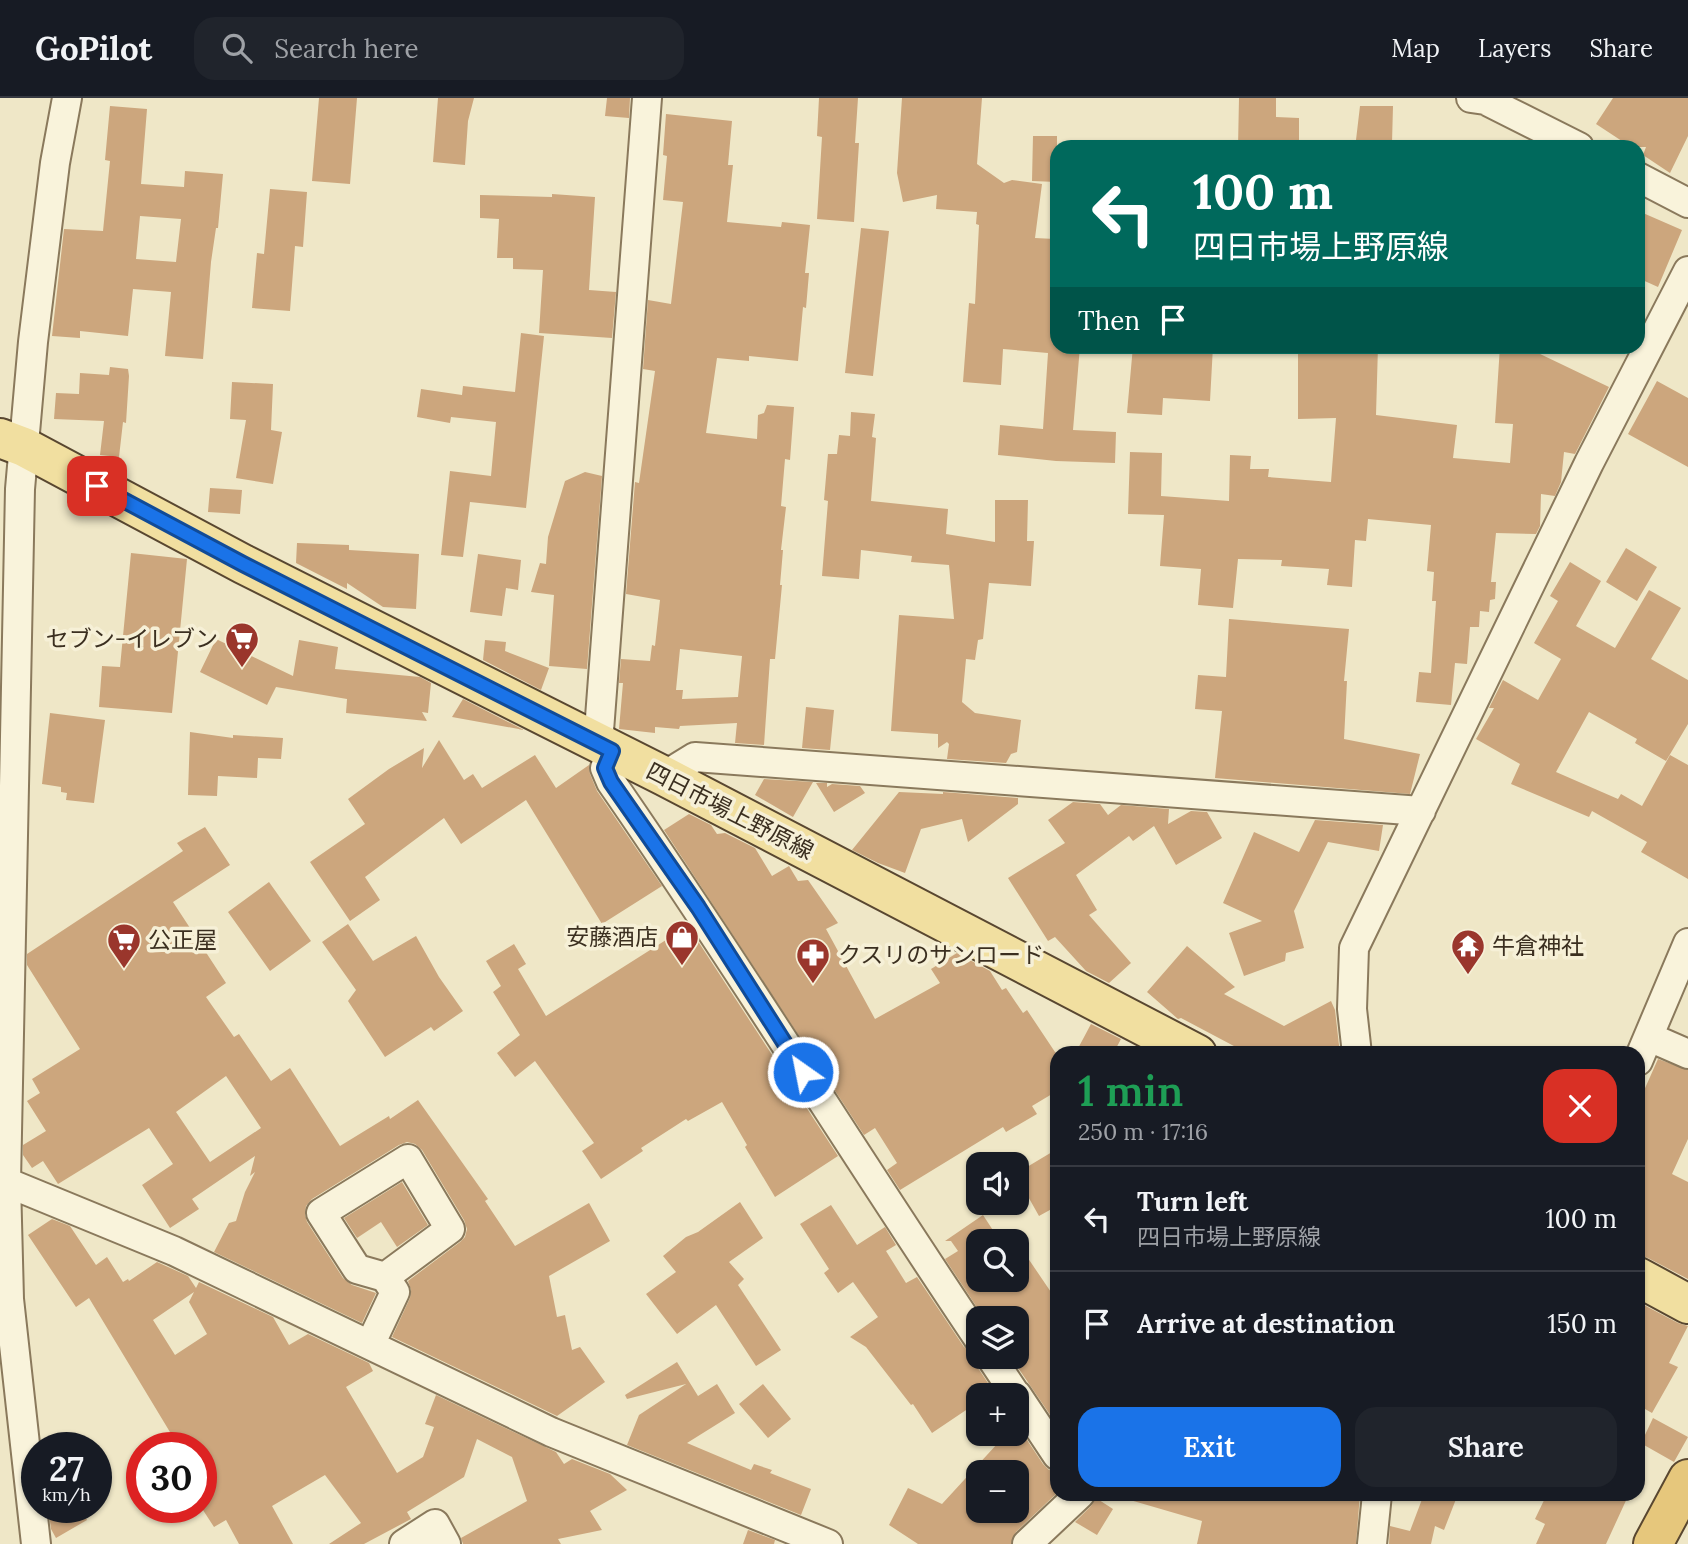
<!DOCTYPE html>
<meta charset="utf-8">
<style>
body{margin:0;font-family:Lora,"Noto Sans JP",serif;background:#20242c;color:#f1f3f6;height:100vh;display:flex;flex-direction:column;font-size:26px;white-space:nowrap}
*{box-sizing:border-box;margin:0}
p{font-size:23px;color:#9ea1a6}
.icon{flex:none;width:38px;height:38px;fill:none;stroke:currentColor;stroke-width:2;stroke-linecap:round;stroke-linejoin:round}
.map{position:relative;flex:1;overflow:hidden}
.details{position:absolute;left:1050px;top:948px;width:595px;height:455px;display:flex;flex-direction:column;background:#171b24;border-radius:21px;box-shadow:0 2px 5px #0004}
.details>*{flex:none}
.hud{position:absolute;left:1050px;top:42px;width:595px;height:214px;border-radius:21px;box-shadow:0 2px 5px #0004;background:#00695c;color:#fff;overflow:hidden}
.fabs{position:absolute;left:966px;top:1054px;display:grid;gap:14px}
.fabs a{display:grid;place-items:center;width:63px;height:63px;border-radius:14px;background:#171b24;box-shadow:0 2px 5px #0004;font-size:35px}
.speed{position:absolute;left:21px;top:1334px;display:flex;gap:14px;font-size:35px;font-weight:700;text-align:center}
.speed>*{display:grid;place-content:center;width:91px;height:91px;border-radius:50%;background:#171b24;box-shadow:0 2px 5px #0004;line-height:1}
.speed small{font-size:18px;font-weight:400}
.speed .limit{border:10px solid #d22;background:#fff;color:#111}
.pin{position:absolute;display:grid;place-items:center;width:60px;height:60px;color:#fff;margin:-30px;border-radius:14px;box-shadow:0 4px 10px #0006}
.me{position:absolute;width:77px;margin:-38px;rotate:327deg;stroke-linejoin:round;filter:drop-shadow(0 0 5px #0008)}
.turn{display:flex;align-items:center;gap:24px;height:147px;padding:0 28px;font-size:32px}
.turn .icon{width:91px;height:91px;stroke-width:2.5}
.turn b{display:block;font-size:49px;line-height:60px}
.then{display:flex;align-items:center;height:66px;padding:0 28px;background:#0003;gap:14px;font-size:26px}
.round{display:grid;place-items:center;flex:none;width:74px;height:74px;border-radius:21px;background:#20242c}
.summary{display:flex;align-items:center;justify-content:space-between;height:119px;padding:0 28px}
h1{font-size:42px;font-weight:600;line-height:52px;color:#1e9e55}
.button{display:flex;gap:14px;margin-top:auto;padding:14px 28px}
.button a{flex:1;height:80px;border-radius:21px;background:#1a73e8;color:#fff;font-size:28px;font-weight:600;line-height:80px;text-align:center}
.button a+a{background:#20242c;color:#f1f3f6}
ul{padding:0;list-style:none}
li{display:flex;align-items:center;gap:21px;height:105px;padding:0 28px;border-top:2px solid #363941}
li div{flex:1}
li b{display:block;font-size:26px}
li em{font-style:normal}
header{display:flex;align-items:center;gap:42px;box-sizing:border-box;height:98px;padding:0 35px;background:#171b24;border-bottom:2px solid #363941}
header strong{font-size:33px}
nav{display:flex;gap:38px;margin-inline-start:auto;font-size:24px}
.search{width:490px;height:63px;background:#20242c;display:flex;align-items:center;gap:18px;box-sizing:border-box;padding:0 24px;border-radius:21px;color:#9ea1a6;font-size:26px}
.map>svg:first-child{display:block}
.building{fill:#cca67d;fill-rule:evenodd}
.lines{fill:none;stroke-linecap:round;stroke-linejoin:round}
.minor-casing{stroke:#8a795c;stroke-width:32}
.primary-casing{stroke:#594730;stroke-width:42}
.trunk-casing{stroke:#594730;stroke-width:42}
.minor{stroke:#f9f3db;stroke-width:28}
.primary{stroke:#f1dfa0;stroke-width:38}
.trunk{stroke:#e6c77c;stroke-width:38}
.route-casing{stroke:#114b97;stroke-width:18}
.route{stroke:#1a73e8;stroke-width:12}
.labels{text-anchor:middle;stroke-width:7;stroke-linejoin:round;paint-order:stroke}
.poi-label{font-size:23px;fill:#3b2f20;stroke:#f6f0d7;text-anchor:start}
.street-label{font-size:23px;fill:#3b2f20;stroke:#f6f0d7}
</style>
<header>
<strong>GoPilot</strong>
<div class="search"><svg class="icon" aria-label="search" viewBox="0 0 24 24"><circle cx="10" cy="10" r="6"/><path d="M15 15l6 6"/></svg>Search here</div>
<nav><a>Map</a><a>Layers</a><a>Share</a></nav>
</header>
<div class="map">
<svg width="1688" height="1446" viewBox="0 0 1688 1446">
<rect width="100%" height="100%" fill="#efe7c7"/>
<path class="building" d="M319,0h38l-7,86 -38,-3z
M438,0h36l-6,23 -3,44 -32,-3z
M607,0h23l-1,20 -24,-2z
M819,0h39l-3,45h4l-5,79 -37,-3 5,-82 -5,-1z
M902,0h80l-5,66 27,19 8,-3 30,4 -7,54 20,1 -3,67h5v40h23l-7,84 43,2 -1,31 -59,-2 -58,-6 2,-30 43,4 5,-76 -45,-4 -2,36 -38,-3 6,-79 6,1 4,-79 -3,-1 1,-12 -41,-3 1,-14 -34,7 -6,-29z
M1239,0h37v19l23,1v29h-61z
M1613,0h75v38l-18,37 -27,-18 3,-8h-15l-35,-23z
M110,8l37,3 -6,75 43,3 1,-16 38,3 -5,54h-2l-5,34 -8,97 -38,-3 6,-64 -38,-3 -5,47 -48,-5v7l-28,-2 12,-107 39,2 7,-70 -5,-1zM140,118l41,3 -5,43 -40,-3z
M1360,8h33l-1,37 -36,-3z
M666,16l66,7 -4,44h5l-6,57 54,5 1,-5 28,3 -5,48h4l-3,35 -3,-1 -5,54 -49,-5v5l-32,-3 -11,75 51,6 1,-24 6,-2 3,-8 27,2 -4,53 -5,-1 -4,47 5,1 -5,43h2l-3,35h2l-7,74h-5l-6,86 -29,-2 2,-20 -57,3 -1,3 -24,-2v6l-36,-4 4,-46h-4l2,-24 29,2 2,-16 3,1 5,-46 -34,-6 9,-112 4,1 16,-112 -12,-2 5,-69 23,4 12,-102 -20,-2 4,-44 -4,-1zM680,551l62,7 -4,41 -56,2 1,-9h-7z
M1033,38h24v46l-25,-1z
M270,91l37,3 -4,55 -8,-1 -5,65 -38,-3 5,-55 7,1z
M552,96l43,3 -6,93 27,2 -4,46 -73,-5 4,-63 -30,-1v-11h-16l2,-39 -19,-1v-23l72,2z
M1643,115l39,17 -24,57 -20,-9v-52z
M861,130l28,3 -16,145 -28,-3z
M521,235l23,3 -18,172 -56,-6 -7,55 -22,-2 9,-84 41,5 5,-54 -45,-5 -1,6 -33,-6 4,-28 41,6 1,-9 52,6z
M1133,248h80l-3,55 -47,-3 -1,17 -35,-2z
M1343,248h35l-2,69 81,10 -4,33 57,5 3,-39 -18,-1 5,-77h38v7l71,34 -34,67 -11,-2 -3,30 -6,14 -14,-2 -1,32 -4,8 -40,-1 -5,49h5l-1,17 -5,1 -1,12 -9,-1 -1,16h-9l-3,37 -12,-1 -4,42 -35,-3 3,-30 12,1 5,-72h-4l2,-29 -7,-1 4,-46 -63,-6 -2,22 -11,-1 -3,47 -25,-2 2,-16 -48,-3 1,-6 -44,-1 -5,49 -35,-3 3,-36 -41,-3 4,-51 -36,-1 2,-62 32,1 -1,43 68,5 1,-46 21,1 -1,13h19l-1,8 63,5 5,-64 -38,1v-65l45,-1z
M110,269l18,2 1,7 -3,47 -3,-1 -4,35 -19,-2 4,-34 -50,-2 2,-26 23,1 1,-21 29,2z
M1657,283l31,17v69l-60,-33z
M232,284l41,2 -2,46 11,2 -9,52 -37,-6 10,-58 -16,-1z
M851,314l24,2 -3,23 4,1 -5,63 77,8 -2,25 49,8v-42h33l-1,41h7l-3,45 -42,-3 -6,56 -5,1 -3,20 -9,-1 -4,43 13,11 46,7 -4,32 -6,2 -5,9 -59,-4 2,-15 -2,-2 -9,6v-14l-47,-3 8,-116 55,4 -5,-54 -38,-3 1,-6 -51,-6 -2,29 -37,-3 6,-75 -4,-1 4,-46h9l2,-19 11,1z
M585,374l17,4 -15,193 -38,-3 5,-71 -23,-3 9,-29 6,1 2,-27 17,-56z
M210,390l32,2 -2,24 -32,-2z
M297,445l52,2v5l70,4 -3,55 -33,-2 -36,-24v6l-51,-26z
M1626,450l31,19 -20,34 -31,-19z
M131,455l56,6 -15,154 -73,-6 3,-41 18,1z
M478,456l43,6 -3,30 -12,-2 -4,28 -32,-4z
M1570,464l31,19 -25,45 39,22 34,-58 32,18 -30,51 37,21v44l-22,37 -31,-18 2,-4 -48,-27 -33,60 62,27 3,-5 21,12 28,-51 18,10v114l-47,-27 6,-10 -55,-31 -3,6 -78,-33 9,-20 -44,-25 18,-31h-5l14,-28 35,20 23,-41 -27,-16 24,-42 -8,-5z
M1229,521l120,10 -5,52h3l-3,58 76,15 -10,40 -195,-16 7,-67 -27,-2 3,-34 28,2z
M216,541l77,37 6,-36 39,7 -3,22 85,8 11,6 -3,30 -6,-1 5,9 -81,-8 1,-14 -71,-12 -9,18 -67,-33z
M485,542l21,2 -1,9 44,17 -8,22 -58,-30z
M463,601l61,31 -72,-13z
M806,609l28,3 -4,40 -28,-2z
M50,615l55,7 -11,83 -28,-3 1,-7 -6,-1v-5l-19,-3z
M190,634l43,6v-3l50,3 -2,21 -23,-1 -1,20 -39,-2 -1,20 -29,-1z
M439,642l25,40 9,-6 9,14 53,-33 21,33 33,-23 1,9 7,17 65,95 -60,38 -76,-124 -65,44 -17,-26 -79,59 15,23 -30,21 -40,-59 55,-38 -17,-25 41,-30 35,-21 -2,20z
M764,681l49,3 -20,35 -38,-22z
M816,685h11v4l5,-3 28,2 5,7 -31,19z
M899,694l44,2v-2l75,6v6l-50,38 -6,-23 -41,10 -16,44 -27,-10 -26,-13z
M1073,704l27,2 8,11 13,-10 48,4 -1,15 23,-13 16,1 15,26 -46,27 -22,-39 -21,15 -4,-5 -53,39 21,35 -8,5 42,48 -22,20 -23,-12 -31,-34 -7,4 -40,-63 57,-35 -17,-23z
M689,716l22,11 6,9 8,-1 30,15 17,28 17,-10 9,15 10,-1 30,43 -12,6 49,90 65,-36 -9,-14 26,-16 33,18 12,19 4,-2 17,25 4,-3 30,45v36l-25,15 5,8 -31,18 -3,-5 -103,63 -13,-20 10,-7 -22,-35 -11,7 -200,-305z
M1315,722l68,5 -4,26 -51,-9 -34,69 10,37 -18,5 -1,8 -41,15 -15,-43 33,-12 -39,-18 31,-71 45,20z
M205,729l25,38 -57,37 53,81 -20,14 28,40 5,-3 32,47 19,-13 50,78 49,-30 1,3 28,-19 70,99 -3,2 30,45 74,-43 21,38 -61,35 8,41 8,-2 7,35 8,-3 25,35 -48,34 -165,-79 18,-39 1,-8 -3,-9 52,-39 5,-5 2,-8 -3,-9 -42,-70 -7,-6 -8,-2 -8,3 -87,54 -6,7 -1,8 2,8 36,56 9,7 24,8 -14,30 -148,-71 15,-29 7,-2 9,-29 10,-20 -5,4 5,-20 -63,43 7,10 -29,19 -28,-43 31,-21 -24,-36 -91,56 -15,-23 -11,7 -9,-13v-10l23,-14 -19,-30 13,-8 -8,-14 48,-30 -53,-84v-11l156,-103 -6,-8zM226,978l35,52 -51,34 -34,-50z
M269,784l42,59 -41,30 -42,-59z
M348,826l25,37 43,-25 23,41 24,34 -29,20 -3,-4 -46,30 -37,-56 8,-11 -34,-48z
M688,828l150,230 -63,41 -30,-50 2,-2 -25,-43 -34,19 -2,-2 -45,29 2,3 -42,28 -19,-28 12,-8 -59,-82 -20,16 -18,-24 23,-18 -27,-43 8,-6 -15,-25 28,-17 12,20 -8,5 28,47z
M1187,848l48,41 -11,7 60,32 47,-25 4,9 5,44h-91l-68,-36 -3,1 -31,-27z
M1091,926l30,15 -8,15h-38z
M1658,961l30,11v69l-16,35 16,8v97l-40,-21 -10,-3v-151z
M1057,1051v57l-18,10 -22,-39v-4z
M402,1084l26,43 -31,22 -16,-25 -24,16 -13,-20z
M740,1104l23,36 -34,24 15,17 -6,6 43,65 -25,16 -40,-61 -39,29 -31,-40 30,-22 -13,-16 23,-19 12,-5z
M831,1107l26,40 28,-18 11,18 -10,6 20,32 11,-6 47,70 10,7 2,11 20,30h-18v7l-46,31 -19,-29 -2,1 -45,-58 -16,-10 28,-20 -25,-35 -15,11 -14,-20 5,-4 -29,-45z
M983,1117l17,26h-22v38h39v-37l40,59v124l-47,-69h7v-38h-33l-39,-59 13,-8 -7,-10h-6z
M52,1121l18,7 26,39 11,-8 16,25 5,-3 1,2 28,-19 31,14 8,12 3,-6 74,35 16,28 19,-11 61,29 4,8 -27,16 51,86 26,-16 11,-30 -9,-3 11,-29 120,57 8,12 8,-5 38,15 17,16 -37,21 12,19 -44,9 3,5h-98l-2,-6 66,-37 -15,-44 -35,-18 -13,38 -57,35 4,7 -47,25h-35l32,-21 -36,-48 -53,31 21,38h-54l-13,-24 -12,7 -13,-20v-60h-22l-90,-149 -13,9 -48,-72zM194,1194l-5,10 18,32 -32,21 -22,-35z
M1642,1206l36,19 10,3 -19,37 9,4 -26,46 -14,-8v-94z
M677,1264l21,34 19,-12 18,29 -48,30 64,27 3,-6 18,6 -2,3 41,16 -10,26 -174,-70 12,-30 47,-31 -59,15 -2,-4z
M763,1286l28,35 -23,19 -29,-34z
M1653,1320l35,19 -14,25 -30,-17v-8z
M1017,1327l26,39 6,6 8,1v22l-41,39 -5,12h-93l-29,-19 19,-37 34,16 56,-61 -6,-10h25zM978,1374h39v38h-39z
M1131,1396h229l-4,50h-159l5,-23 -72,-21z
M1424,1396h34l-14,36 -9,-4 -4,18h-42l1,-18 20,5z
M1547,1396h82l-23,50h-70l9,-20 -10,-5z
M1096,1400l17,11 -16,26 -22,-13 16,-16z
M49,1409h31l7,13 -31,18 -5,-9 -2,-15 3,-1z
M748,1432l27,10 -1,4h-31z"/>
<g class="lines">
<g class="minor-casing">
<path id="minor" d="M1471,0l14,2 94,47
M1638,79l50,26
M598,646l49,-646
M612,653l-7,17 6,14c127,183 243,372 367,556
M664,678l31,-19 726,54
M1649,939l39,17
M1357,956l-5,-45 2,-61 235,-485 99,-192
M1638,963l50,-118
M0,1078l6,6 168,69 377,181 277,112
M370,1247l25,-53 -10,-15 -28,-8 -36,-56 87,-54 42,70 -65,48
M990,1258l26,39
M1017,1297l40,60
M36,1446l-27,-245 -3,-117 14,-693 13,-147 22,-179 12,-65
M404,1446l31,-20 11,20
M1027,1446l53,-50
M1372,1446l5,-50"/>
</g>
<g class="primary-casing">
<path id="primary" d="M0,340l24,9 219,117 421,212 533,278
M1638,1179l50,27"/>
</g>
<g class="trunk-casing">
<path id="trunk" d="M1653,1446l35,-65"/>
</g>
<use href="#minor" class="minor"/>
<use href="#primary" class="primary"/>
<use href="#trunk" class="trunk"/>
</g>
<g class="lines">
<g class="route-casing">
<path id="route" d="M97,388l146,78 369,187 -7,17 6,14 87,125 105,165"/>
</g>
<use href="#route" class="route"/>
</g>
<defs>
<g id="supermarket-pin" transform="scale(1.75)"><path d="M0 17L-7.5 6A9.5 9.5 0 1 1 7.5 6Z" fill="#9a362c" stroke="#f6f0d7"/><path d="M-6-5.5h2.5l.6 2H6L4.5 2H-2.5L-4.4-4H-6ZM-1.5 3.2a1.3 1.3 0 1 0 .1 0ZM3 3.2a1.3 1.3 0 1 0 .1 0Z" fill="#fff"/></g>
<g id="shop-pin" transform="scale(1.75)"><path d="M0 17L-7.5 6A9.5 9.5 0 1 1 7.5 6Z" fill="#9a362c" stroke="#f6f0d7"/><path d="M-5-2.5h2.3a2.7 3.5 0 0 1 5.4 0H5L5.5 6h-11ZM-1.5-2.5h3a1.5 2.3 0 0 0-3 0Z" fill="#fff"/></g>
<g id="temple-pin" transform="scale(1.75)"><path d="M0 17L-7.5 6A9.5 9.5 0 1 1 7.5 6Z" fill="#9a362c" stroke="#f6f0d7"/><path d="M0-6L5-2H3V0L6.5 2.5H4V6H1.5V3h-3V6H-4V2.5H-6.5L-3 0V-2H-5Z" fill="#fff"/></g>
<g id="pharmacy-pin" transform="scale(1.75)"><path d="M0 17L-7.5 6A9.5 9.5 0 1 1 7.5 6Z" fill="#9a362c" stroke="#f6f0d7"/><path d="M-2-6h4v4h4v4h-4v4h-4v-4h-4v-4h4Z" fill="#fff"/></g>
</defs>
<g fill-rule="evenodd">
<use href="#supermarket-pin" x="242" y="541"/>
<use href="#shop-pin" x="682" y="839"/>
<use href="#supermarket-pin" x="124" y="842"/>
<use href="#temple-pin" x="1468" y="848"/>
<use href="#pharmacy-pin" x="813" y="857"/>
</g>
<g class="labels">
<g class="poi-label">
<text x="218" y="549" text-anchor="end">セブン-イレブン</text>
<text x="658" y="847" text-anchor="end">安藤酒店</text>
<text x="148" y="850">公正屋</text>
<text x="1492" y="856">牛倉神社</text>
<text x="838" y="865">クスリのサンロード</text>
</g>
<g class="street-label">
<text transform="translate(730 713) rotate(27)" y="8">四日市場上野原線</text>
</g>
</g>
</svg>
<div class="fabs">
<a><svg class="icon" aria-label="sound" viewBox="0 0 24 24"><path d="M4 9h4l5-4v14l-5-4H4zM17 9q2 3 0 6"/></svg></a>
<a><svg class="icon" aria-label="search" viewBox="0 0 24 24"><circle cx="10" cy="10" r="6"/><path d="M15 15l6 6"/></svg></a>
<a><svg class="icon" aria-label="layers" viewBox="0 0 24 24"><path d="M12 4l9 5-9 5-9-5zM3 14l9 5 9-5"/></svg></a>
<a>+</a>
<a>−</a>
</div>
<div class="speed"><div>27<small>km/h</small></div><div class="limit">30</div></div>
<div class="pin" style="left:97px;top:388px;background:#d93025"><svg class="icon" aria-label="arrive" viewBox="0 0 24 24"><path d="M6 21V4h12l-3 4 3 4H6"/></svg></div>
<svg class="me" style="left:803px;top:974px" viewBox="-20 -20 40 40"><circle r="17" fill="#1a73e8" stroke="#fff" stroke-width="3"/><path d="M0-11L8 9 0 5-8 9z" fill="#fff"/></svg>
<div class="hud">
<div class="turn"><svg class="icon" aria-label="left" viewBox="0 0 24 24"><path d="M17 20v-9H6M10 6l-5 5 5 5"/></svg><div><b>100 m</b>四日市場上野原線</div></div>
<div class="then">Then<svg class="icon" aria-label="arrive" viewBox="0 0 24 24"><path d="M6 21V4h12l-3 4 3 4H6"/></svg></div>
</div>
<section class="details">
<div class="summary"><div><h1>1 min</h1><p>250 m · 17:16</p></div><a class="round" style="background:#d93025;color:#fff"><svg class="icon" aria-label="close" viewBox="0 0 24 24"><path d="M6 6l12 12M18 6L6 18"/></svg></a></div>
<ul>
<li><svg class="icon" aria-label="left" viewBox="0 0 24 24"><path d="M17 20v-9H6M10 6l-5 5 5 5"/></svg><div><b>Turn left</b><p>四日市場上野原線</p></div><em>100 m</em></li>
<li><svg class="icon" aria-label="arrive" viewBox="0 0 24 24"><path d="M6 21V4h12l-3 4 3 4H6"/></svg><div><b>Arrive at destination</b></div><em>150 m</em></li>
</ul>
<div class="button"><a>Exit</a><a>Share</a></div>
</section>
</div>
